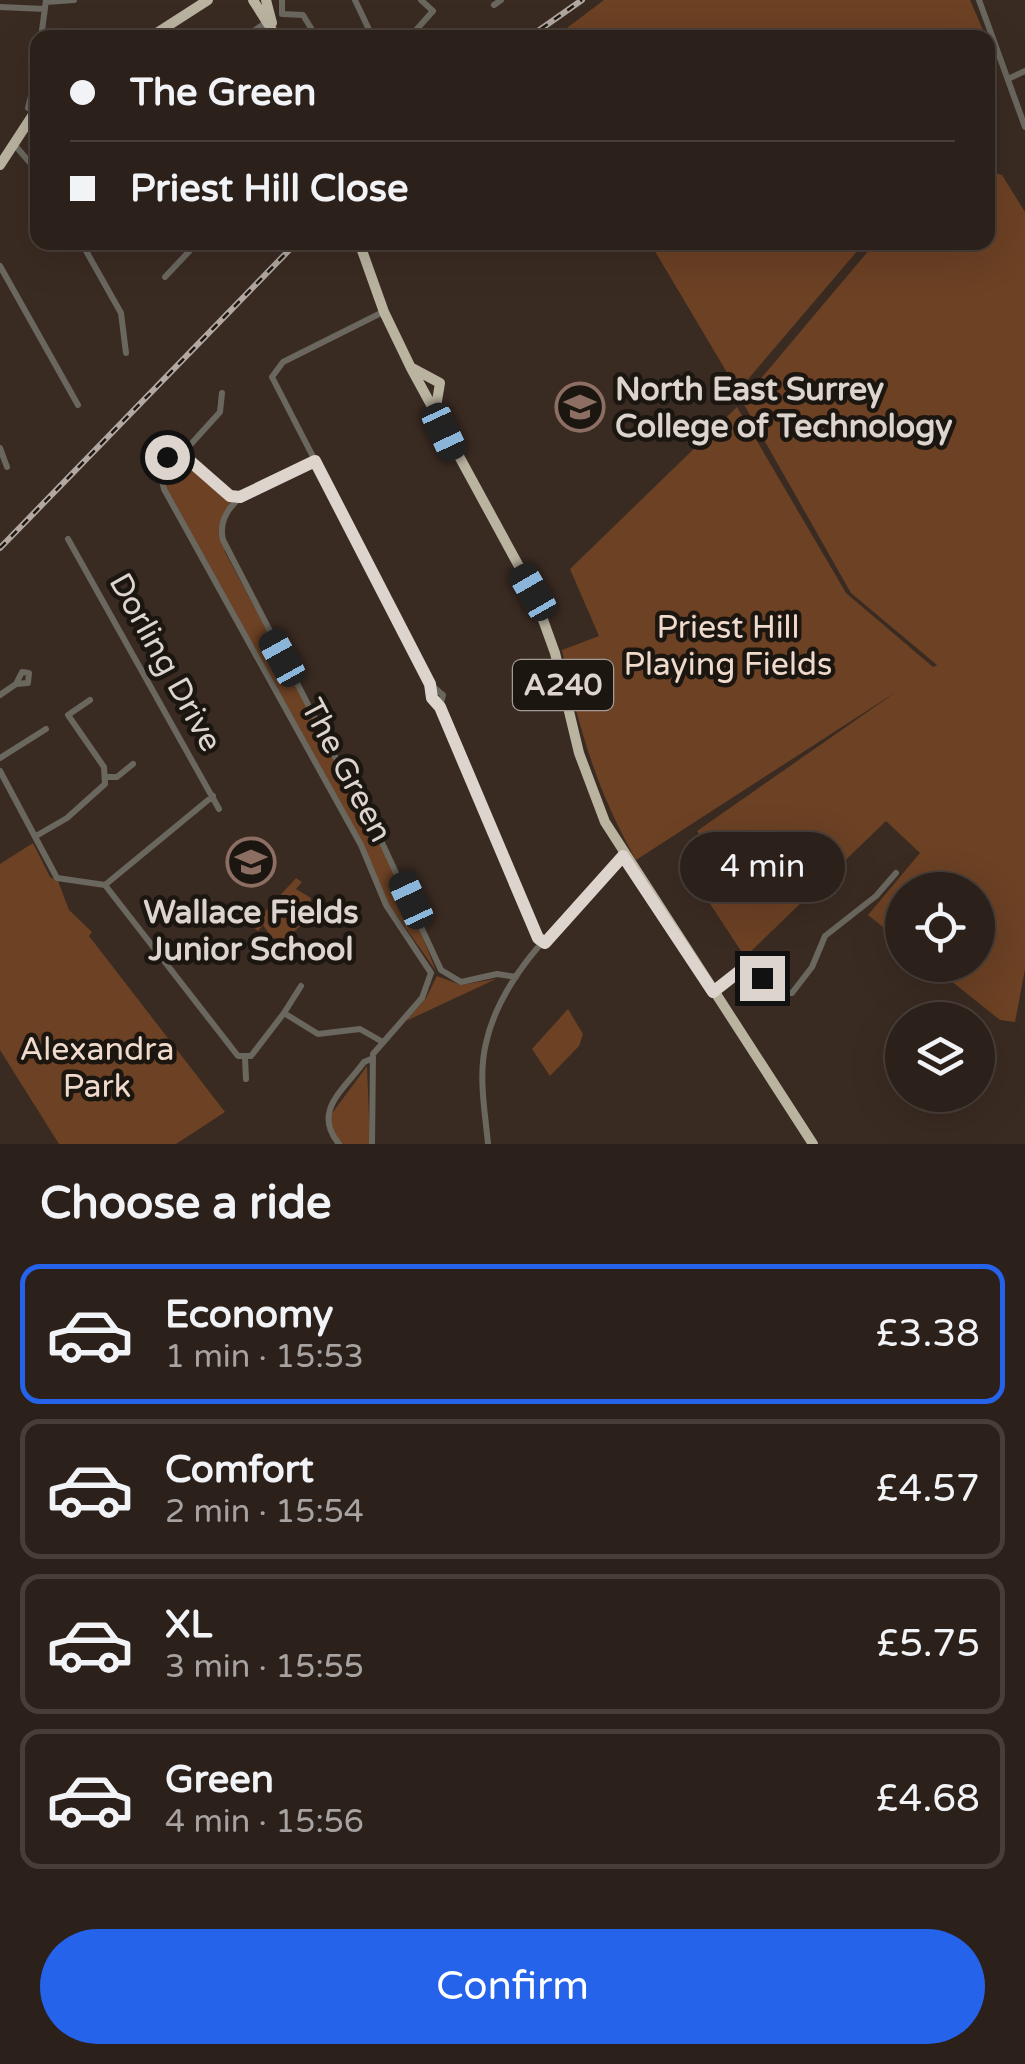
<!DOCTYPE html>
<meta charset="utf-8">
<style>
body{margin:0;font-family:"Varela Round",sans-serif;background:#342823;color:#f1f3f6;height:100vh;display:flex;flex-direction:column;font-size:38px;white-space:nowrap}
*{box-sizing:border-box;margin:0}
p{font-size:32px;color:#a6a3a2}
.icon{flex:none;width:55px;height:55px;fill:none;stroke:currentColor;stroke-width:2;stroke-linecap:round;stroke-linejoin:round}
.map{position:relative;height:1144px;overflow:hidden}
.drawer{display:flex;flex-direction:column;background:#2c201a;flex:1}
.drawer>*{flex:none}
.banner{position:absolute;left:30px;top:30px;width:965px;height:220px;border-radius:20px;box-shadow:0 10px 40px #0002,0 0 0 2px #483e39;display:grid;align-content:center;height:220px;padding:0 40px;background:#2c201a}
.buttons{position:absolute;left:885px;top:872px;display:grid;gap:20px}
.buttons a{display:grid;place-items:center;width:110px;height:110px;border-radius:50%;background:#2c201a;box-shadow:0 10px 40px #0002,0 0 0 2px #483e39;font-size:50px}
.end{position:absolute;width:45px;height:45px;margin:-22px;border:12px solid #ddd4ce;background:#111;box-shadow:0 0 0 5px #111}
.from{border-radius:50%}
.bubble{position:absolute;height:70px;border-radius:35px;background:#2c201a;box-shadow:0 10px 40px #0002,0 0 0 2px #483e39;font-size:32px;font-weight:600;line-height:70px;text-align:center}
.car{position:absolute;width:30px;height:60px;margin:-30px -15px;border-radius:12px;box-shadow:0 0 8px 2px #0007;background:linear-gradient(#222 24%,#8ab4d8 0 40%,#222 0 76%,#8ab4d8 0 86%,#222 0)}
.banner b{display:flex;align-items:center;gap:35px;height:95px;font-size:38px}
.banner b+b{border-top:2px solid #483e39}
.banner i{width:25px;height:25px;background:#f1f3f6}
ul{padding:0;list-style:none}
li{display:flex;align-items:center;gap:30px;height:140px;margin:0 20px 15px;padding:0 20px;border:5px solid #483e39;border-radius:20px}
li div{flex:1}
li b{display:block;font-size:38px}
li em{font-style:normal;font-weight:600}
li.current{border-color:#2563eb}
li>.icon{width:90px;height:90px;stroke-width:1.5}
h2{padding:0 40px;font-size:45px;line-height:120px}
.primary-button{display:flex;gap:20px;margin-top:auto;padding:20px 40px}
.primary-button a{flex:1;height:115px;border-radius:60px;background:#2563eb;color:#fff;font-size:40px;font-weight:600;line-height:115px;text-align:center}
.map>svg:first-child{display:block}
.green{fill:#6c4124}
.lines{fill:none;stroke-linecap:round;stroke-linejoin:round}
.minor{stroke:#6a675f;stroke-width:6}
.highway{stroke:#bab3a0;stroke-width:10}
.rail-casing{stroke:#b2a7a1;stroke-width:6}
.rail{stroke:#1c1611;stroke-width:2.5;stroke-dasharray:8;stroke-linecap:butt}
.route{stroke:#ddd4ce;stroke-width:12}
.labels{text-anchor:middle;stroke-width:9;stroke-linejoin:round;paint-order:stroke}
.shield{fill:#1c1611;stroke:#a39b95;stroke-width:2.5}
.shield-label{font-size:30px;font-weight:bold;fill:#ddd4ce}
.poi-label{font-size:32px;font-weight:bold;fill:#ddd4ce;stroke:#1c1611;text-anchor:start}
.park-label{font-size:32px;fill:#f0dacc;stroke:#1c1611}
.street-label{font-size:32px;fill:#ddd4ce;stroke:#1c1611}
</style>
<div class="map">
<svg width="1025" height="1144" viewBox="0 0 1025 1144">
<rect width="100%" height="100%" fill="#3a2b22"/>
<path class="green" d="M604,0H970L986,37H555Z
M988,171L1002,175L1025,212V969L1015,1022L1000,1020L931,965H978V890H902V942L868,915L920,853L886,821L745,957L695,881L719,865L697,831L896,692L636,860C596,789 579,729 562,650L599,636L570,569L737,407L846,593L933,667L937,665L851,593L742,401L875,243L988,242Z
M650,243H864L738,391Z
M180,458L233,500L220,526L225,552L400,881L436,971L386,900L326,776L165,485L161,468Z
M33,843L50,877L58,881L69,910L92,932L89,936L225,1112L176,1144H59L0,1050V864Z
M296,878L302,882L296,889L311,898L309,918L285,940L272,938L263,925L258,931L252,926Z
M437,976L461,985L496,979L406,1021L426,998Z
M568,1009L583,1034L579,1046L550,1076L532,1049Z
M367,1066L370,1144H342L331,1130L330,1116Z"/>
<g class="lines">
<path class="minor" d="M282,0V14L303,15L317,38
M355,0L373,38
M979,0L1025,127
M46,2L74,0
M494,5L501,0
M0,7L45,9
M41,38L46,0
M243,38L267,22
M409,38L433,11L421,0
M1008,79L1025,71
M28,108L38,68
M13,143L38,172
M81,242L121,313L126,353
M0,266L78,405
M165,277L198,242
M383,312L283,362L272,377L430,684L431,698L440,707L533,929L545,943
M0,448L7,467
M182,454L220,412L222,393
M315,461C284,476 212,494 223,540L345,776L359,793L441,970L461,982L497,974L516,977
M240,497L230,496L182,454L167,457L159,467L164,489L361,845L386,905L431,973L422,998L373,1054L372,1144
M68,539L219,809
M430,684L443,695L440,707
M0,695L16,684L28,683L29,673L22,672L16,684
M0,758L46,729
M0,771L57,878L105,885
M107,777H117L133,764
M36,836L67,818L105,784L104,767L68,715L90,700
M105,885L238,1056H251L284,1013L318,1034L360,1029L381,1041
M105,885L213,796
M713,993L745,969L759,974L774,993H792L812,967L825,936L876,896L896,873
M284,1013L301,986
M245,1058L246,1079
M339,1144C312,1111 343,1091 364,1062L371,1059
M488,1144C485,1111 478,1076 486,1043C502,969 574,910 623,856"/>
<path class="highway" d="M253,0L277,38
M266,0L272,23
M149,38L208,0
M0,165L38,107
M359,242L384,312L411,368L533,592L555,653L579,753L605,822L813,1144
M412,368L440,383L436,407"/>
<g class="rail-casing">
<path id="rail" d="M528,38L582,0
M0,548L297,242"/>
</g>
<use href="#rail" class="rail"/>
</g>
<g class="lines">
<path class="route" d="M167,457L182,454L230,496L240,497L315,461L430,684L432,698L440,707L538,938L545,943L623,856L713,992L741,970L762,978"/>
</g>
<defs>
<g id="university-ring" transform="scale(2.5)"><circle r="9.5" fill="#1c1611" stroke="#8d6e63" stroke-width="1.5"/><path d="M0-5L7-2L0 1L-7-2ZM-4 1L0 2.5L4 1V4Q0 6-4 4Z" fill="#8d6e63"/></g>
<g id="school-ring" transform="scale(2.5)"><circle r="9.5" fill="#1c1611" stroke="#8d6e63" stroke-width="1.5"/><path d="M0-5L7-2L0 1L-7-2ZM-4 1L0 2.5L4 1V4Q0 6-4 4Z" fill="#8d6e63"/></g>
</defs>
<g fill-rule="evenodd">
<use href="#university-ring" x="580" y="407"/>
<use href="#school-ring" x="251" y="862"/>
</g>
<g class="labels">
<rect class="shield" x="513" y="660" width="100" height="50" rx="8"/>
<g class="shield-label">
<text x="563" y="695">A240</text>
</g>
<g class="poi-label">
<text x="615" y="400">North East Surrey<tspan x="615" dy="37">College of Technology</tspan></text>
<text x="251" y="923" text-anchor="middle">Wallace Fields<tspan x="251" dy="37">Junior School</tspan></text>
</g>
<g class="park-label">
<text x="728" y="638">Priest Hill<tspan x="728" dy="37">Playing Fields</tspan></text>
<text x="97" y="1060">Alexandra<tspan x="97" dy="37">Park</tspan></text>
</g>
<g class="street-label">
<text transform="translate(166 662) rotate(61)" y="11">Dorling Drive</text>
<text transform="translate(347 770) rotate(62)" y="11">The Green</text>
</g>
</g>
</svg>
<div class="buttons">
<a><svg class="icon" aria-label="locate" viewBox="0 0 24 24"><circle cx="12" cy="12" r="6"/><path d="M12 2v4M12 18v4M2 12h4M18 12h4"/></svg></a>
<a><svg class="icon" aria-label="layers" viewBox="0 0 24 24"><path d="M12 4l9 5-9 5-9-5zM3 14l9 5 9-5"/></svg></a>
</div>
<i class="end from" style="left:167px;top:457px"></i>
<i class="end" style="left:762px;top:978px"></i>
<div class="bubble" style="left:680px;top:832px;width:165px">4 min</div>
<i class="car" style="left:444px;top:432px;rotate:155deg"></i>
<i class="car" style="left:533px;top:592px;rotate:330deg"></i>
<i class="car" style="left:282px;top:658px;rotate:331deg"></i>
<i class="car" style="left:411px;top:900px;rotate:335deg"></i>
<div class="banner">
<b><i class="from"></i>The Green</b>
<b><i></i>Priest Hill Close</b>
</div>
</div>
<section class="drawer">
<h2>Choose a ride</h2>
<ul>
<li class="current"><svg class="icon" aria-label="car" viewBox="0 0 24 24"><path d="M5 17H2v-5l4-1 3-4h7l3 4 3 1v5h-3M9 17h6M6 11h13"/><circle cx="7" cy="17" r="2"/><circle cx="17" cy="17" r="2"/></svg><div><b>Economy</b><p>1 min · 15:53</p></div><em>£3.38</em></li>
<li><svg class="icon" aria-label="car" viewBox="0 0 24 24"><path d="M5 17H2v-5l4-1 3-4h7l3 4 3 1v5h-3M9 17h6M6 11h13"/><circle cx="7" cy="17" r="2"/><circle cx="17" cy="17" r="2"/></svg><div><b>Comfort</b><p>2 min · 15:54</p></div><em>£4.57</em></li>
<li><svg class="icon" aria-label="car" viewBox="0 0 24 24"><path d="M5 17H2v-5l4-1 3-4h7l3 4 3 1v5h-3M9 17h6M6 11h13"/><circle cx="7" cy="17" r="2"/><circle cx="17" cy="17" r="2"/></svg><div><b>XL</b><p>3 min · 15:55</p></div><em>£5.75</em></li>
<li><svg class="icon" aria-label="car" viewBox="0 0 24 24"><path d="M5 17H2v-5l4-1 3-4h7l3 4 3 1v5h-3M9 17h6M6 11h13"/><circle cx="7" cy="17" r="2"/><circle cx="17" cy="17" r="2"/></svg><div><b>Green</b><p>4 min · 15:56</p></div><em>£4.68</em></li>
</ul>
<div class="primary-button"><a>Confirm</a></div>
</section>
